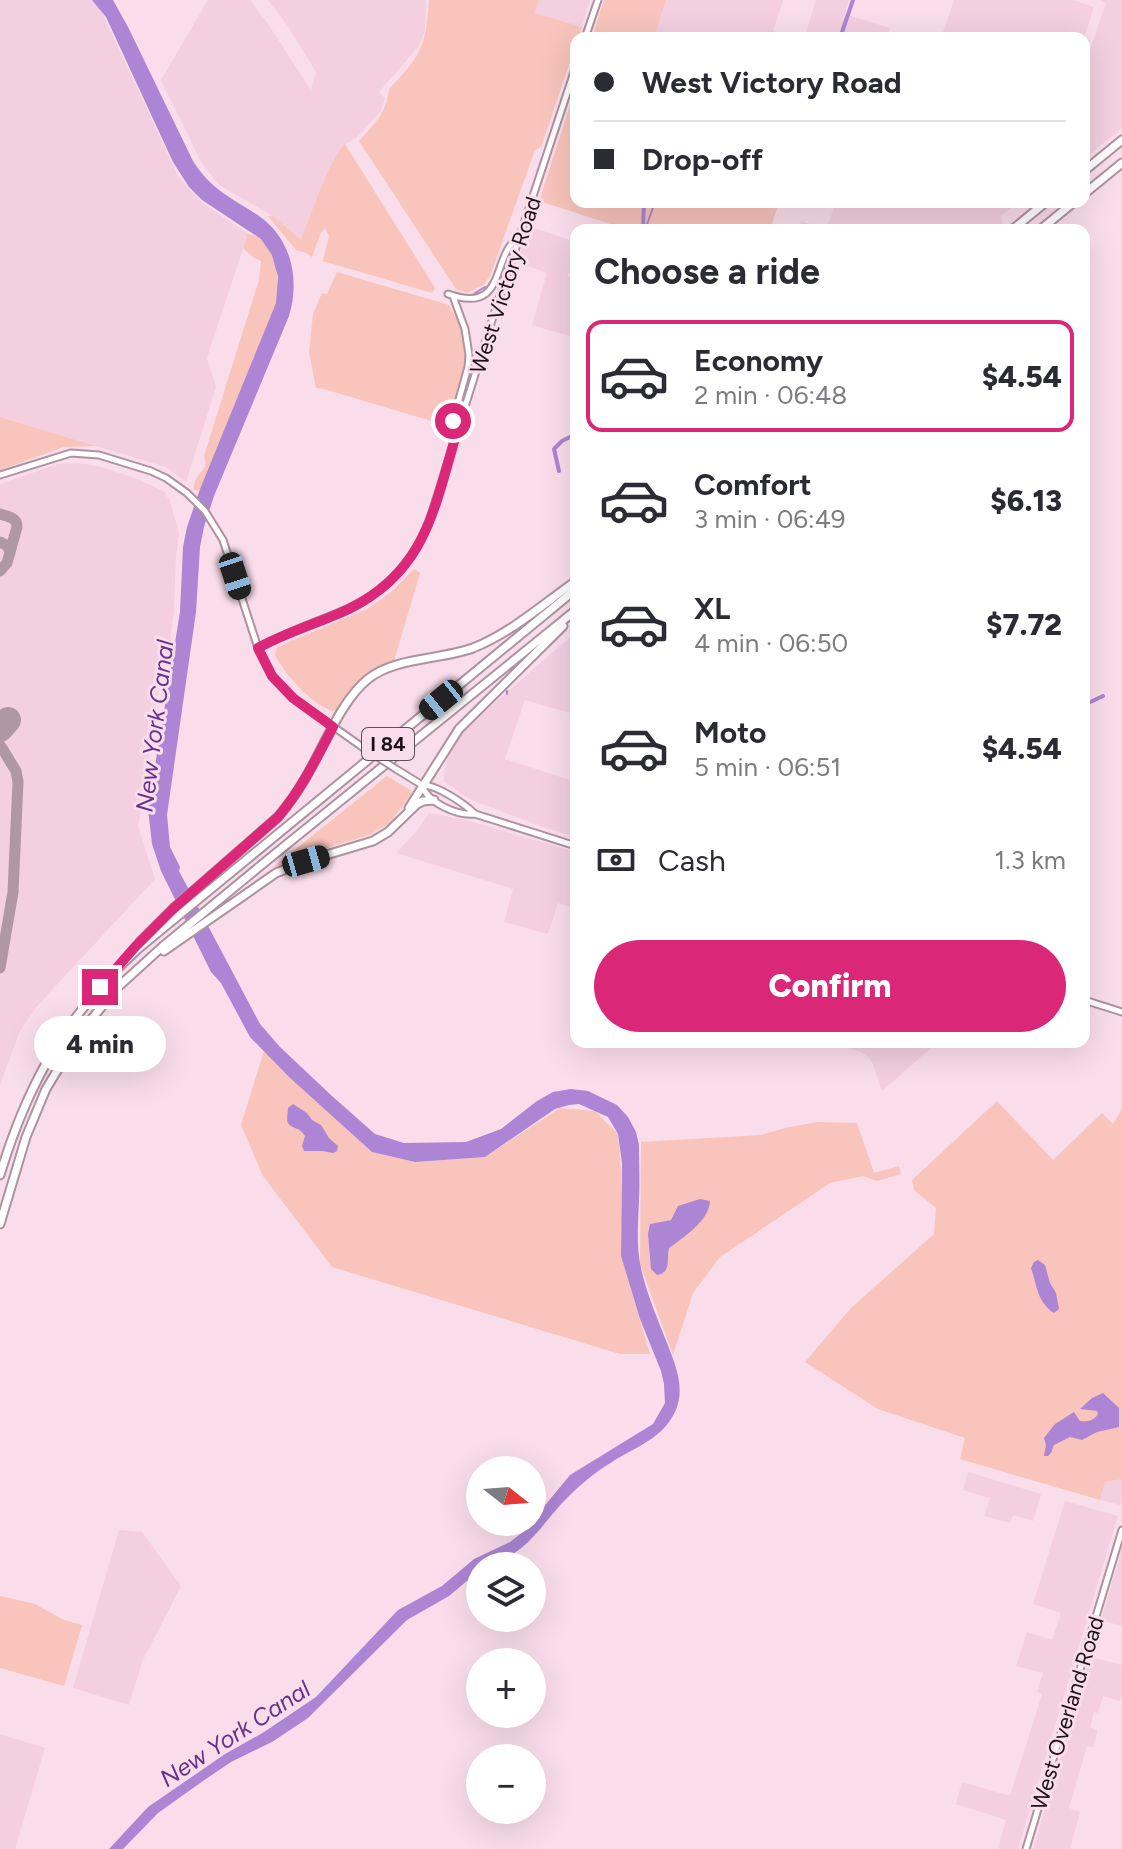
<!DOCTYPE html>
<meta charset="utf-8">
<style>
body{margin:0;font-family:Figtree,sans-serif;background:#f2f2f3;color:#2b2b33;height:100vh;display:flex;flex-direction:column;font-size:30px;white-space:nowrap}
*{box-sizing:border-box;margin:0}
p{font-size:26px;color:#7c7c81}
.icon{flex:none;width:44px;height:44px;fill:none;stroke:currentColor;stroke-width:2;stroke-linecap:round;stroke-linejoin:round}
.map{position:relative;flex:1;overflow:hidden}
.sheet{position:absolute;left:570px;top:224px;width:520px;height:824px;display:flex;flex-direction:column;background:#fff;border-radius:16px;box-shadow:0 8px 32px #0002}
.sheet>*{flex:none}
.top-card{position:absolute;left:570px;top:32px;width:520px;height:176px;border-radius:16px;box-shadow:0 8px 32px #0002;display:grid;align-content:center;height:176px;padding:0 24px;background:#fff}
.needle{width:52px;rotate:107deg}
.buttons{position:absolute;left:466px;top:1456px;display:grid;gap:16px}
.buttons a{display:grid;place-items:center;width:80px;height:80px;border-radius:50%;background:#fff;box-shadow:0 8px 32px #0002;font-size:40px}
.end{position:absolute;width:36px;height:36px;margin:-18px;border:10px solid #db2777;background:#fff;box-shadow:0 0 0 4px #fff}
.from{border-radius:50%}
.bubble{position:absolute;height:56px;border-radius:28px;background:#fff;box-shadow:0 8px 32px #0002;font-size:26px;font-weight:800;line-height:56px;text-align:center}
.car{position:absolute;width:24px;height:48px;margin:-24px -12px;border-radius:10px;box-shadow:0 0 6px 2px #0007;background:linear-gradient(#222 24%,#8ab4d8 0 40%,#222 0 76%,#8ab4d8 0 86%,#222 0)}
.top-card b{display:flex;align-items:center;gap:28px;height:76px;font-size:30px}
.top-card b+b{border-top:2px solid #e1e1e2}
.top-card i{width:20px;height:20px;background:#2b2b33}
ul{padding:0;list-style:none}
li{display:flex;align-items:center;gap:24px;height:112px;margin:0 16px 12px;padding:0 8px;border:4px solid transparent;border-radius:16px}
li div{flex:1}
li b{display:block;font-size:30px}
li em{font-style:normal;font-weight:800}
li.current{border-color:#db2777}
li>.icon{width:72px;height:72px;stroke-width:1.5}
h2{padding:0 24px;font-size:36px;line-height:96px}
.pay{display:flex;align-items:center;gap:20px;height:88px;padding:0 24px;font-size:30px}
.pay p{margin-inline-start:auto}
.action{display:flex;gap:16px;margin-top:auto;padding:16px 24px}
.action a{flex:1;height:92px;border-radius:48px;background:#db2777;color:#fff;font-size:32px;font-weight:800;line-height:92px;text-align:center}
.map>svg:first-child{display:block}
.built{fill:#f3cfe0}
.green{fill:#f8c4bb}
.water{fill:#ac85d4}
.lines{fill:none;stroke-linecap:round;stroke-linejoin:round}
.stream{stroke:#ac85d4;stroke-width:2}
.canal{stroke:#ac85d4;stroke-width:4}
.taxiway{stroke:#af98a3;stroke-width:11}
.runway{stroke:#af98a3;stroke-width:26}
.major-casing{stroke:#ad929f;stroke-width:9}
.highway-casing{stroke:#ad929f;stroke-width:11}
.major{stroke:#fff;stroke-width:5}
.highway{stroke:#fff;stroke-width:7}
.major-bridge-casing{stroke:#ad929f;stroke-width:9;stroke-linecap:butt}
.major-bridge{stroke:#fff;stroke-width:5}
.route{stroke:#db2777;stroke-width:10}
.labels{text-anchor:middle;stroke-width:6;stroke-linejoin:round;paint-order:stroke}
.shield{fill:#faddea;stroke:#5f4f56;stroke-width:2}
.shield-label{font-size:20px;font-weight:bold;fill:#1c1217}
.street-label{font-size:22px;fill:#1c1217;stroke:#faddea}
.water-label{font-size:24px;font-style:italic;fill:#66328f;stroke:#faddea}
</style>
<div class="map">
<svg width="1122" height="1849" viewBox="0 0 1122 1849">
<rect width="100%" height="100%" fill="#faddea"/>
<path class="built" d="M0,0H91L100,8L178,176L201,202L248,234L207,358L216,387L186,482L166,467L0,417Z
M208,0H250L268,24L311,90L316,72L287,25L268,0H426L425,31L419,46L379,92L385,98L381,111L356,138L342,146L301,240L273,216L219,185L201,162L161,80Z
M539,0H590L582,27L535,13Z
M666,0H783L773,31L792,38H654Z
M816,0H849L845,14L890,28L887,38H804Z
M954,0H1073L1094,7L1084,38H941Z
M1100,0H1122V128L1084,159V67L1106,3Z
M836,202H1019L1001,216L1003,226L998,230H798L801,221L826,230Z
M529,226L576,242V253L568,276L576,279V338L532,325L547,273L517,262Z
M79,463L102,467L140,480L165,492L166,496L169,498L179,533L176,556L174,608L169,654L156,701L146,785L138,826L155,879L37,1006L20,1031L0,1085V484L58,464Z
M576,632V704L573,714L525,700L505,759L576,782V837L543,827L472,800L444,782V774L449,753L466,728Z
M429,813L466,820L576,852V909L558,903L548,934L504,922L513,889L396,853L416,832Z
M828,1042H934L932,1047L882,1091L873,1064L869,1058L861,1052Z
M968,1472L1041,1494L1033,1521L1013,1515L1010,1523L984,1516L990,1498L963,1490Z
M1122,1479V1501L1120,1505L1100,1500L1105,1482Z
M1065,1501L1118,1516L1018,1849H1002L998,1848L1006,1820L956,1804L962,1782L1010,1796L1042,1694L1037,1692L1043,1673L1016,1666L1027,1632L1052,1640L1061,1613L1033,1604Z
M119,1530L142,1532L181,1586L142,1662L129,1705L73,1688Z
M1122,1549V1626L1101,1620Z
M1090,1657L1122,1665V1695L1120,1701L1103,1696L1098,1713L1094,1712L1090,1727L1098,1730L1093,1747L1087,1746L1069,1808L1080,1812L1070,1849H1033Z
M0,1734L45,1748L15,1849H0Z"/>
<path class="green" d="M429,0H539L535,13L582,27L578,38H576V44L541,147L535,150L490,276L483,285L467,293L456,289L359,141C375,123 386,114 389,89C421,56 426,46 429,0Z
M604,0H666L654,38H592Z
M574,93L576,94V202H779L770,230H629L539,201Z
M345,144L435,288L432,293L323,261L329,236L325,229L321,232L312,257L306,253L296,250L268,216H273L301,240C310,218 330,157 345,144Z
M248,234C252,235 257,236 261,239C279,253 278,283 277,303L200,489L196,491L193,489C194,487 195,480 196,479C202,468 208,471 204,456L259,280L261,261L254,258L243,248Z
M337,272L449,305C454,315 461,325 464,335C471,365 457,396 449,424L445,425L324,389L316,388L309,352L313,314L322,293L327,294Z
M0,417L96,446L64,447L0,470Z
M414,569L420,573L394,661C366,669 353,686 337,709L334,711C314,707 285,675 275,655L277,647L367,609L390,593Z
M387,776L410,790L411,794L390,823L369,835L320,850L272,868Z
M264,1051L289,1077L372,1152L415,1162L485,1157L560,1108L595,1111L618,1134L621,1170V1256L650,1354H620L332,1267L263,1176L241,1125Z
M997,1101L1053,1160L1102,1113L1113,1124L1122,1109V1479L1105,1482L1100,1500L960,1459L965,1438L878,1409L805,1362L851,1308L934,1234L936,1208L914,1190L912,1180Z
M817,1122L857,1123L874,1173L899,1166L901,1174L877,1181L863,1176L830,1183L720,1257L693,1293L673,1355L640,1264L641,1142L761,1135L785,1128Z
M0,1596L35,1604L64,1620L82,1625L64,1686L0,1668Z"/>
<path class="water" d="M92,0H113L128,27L193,161C211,190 232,198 259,216C292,239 300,280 289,316L214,496L204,527L200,547L196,612L167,815L170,847L180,867L179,871L260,1024L280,1047L332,1096L375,1134L404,1143L466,1142L501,1129L537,1101L553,1092L571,1089L588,1091L617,1105L628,1117L636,1132L639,1145C639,1164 640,1182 639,1201C638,1222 636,1247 641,1268C646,1292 656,1315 665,1338C675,1364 689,1392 671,1419C658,1440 632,1449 612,1462C597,1471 582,1483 569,1496C543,1521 533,1547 498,1562C491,1564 487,1566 480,1566V1570L449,1596L407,1620L308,1718L272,1742L231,1762L203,1781L158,1813L123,1849H109L148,1807L225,1754L264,1732L316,1697L398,1610L442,1586L474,1559L510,1542L523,1532L570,1475L653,1424L665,1403L664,1384L661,1371L640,1319L621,1256L622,1163L618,1134L608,1117L579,1104L569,1105L555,1109L485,1157L415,1162L372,1152L289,1077L250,1037L221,983L211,972L161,871L152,844L148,809L180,612L183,547L187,527L200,489L276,303L278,277L272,255L261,239L202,200L189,187L173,162L106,17Z
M293,1104L307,1113L312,1120L321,1125L329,1138L338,1146L337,1151L333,1153L322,1151H304L302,1146L305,1136C299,1126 293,1130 288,1123C286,1120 288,1112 288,1108Z
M700,1199L710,1201C709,1221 684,1237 669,1248C666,1260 672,1272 657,1275L651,1269L648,1234L650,1224L671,1220L678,1206Z
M1038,1260L1045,1265L1050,1283L1056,1293L1059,1309L1054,1313C1037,1302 1037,1285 1031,1268L1034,1262Z
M1103,1393L1119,1408V1427L1097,1432L1082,1440L1070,1437L1054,1445L1051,1453L1048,1456H1044L1046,1445L1044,1438L1055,1424L1074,1412L1080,1421C1087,1422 1094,1421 1098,1414L1097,1411L1080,1409L1092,1398Z"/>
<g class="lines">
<path class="stream" d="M645,230L655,202
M475,293L485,287
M507,691V694"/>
<path class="canal" d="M840,38L853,0
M643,229L644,202
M559,471L554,449L562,441L576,434
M1084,705L1103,696"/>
<path class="taxiway" d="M0,514C8,517 17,517 17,527L7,563L0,571
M0,542L8,546L10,553
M0,745L16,771L18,782L13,892L0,968"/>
<path class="runway" d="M0,729L8,720"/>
<g class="major-casing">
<path id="major" d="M585,38L598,0
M448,294C508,315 490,256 519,237
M454,299L465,329L469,355L468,367L453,421L457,432
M0,475L71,453L99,455L151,471L166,478L187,493L205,511L223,540L258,648L272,676L293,698L365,749
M258,648C332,607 388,614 428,525L493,317L576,66
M396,769L422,785C427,803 458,816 475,814L576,846
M423,785C437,785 465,804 475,814
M1084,1000L1122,1012
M1026,1849L1122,1530"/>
</g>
<g class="highway-casing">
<path id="highway" d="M1084,171L1122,140
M1084,194L1122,163
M1012,230L1046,202
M1040,230L1074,202
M409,808L459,729L563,626
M140,942L174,908L278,817C287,806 296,795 303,782C322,752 340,701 368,679C395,657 440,660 473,648C511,633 543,604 576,581
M164,951L276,873L306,861L373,841L388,832L417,804L423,801L434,800
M0,1175C28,1082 67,1014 139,948L576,589
M0,1224L26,1137L46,1089L80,1033L118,987L162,947L265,862L576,610"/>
</g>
<use href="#major" class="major"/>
<use href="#highway" class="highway"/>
<g class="major-bridge-casing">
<path id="major-bridge" d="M365,749L396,769"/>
</g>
<use href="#major-bridge" class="major-bridge"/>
</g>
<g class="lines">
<path class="route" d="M100,987L135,947L174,908L278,817C301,790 316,759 333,727L293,698L272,676L258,648C287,632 319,623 349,609C427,570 434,508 457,432L453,421"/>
</g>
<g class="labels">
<rect class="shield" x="362" y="728" width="52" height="32" rx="6"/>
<g class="shield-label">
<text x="388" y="751">I 84</text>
</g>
<g class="street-label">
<text transform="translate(505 285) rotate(-72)" y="8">West Victory Road</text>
<text transform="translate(1067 1713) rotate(-73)" y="8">West Overland Road</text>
</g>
<g class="water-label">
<text transform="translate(155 726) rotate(-83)" y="8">New York Canal</text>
<text transform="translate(235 1734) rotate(-33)" y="8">New York Canal</text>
</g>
</g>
</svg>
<div class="buttons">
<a><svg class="needle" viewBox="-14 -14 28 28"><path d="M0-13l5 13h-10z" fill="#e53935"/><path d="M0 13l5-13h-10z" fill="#7c7c81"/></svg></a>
<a><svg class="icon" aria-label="layers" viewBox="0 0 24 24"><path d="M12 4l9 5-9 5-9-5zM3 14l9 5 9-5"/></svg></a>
<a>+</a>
<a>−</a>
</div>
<i class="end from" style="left:453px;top:421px"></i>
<i class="end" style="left:100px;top:987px"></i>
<div class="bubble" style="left:34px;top:1016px;width:132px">4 min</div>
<i class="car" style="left:235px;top:576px;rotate:162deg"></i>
<i class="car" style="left:441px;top:700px;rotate:231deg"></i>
<i class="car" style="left:306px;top:861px;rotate:74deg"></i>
<div class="top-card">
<b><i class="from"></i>West Victory Road</b>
<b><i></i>Drop-off</b>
</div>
<section class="sheet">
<h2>Choose a ride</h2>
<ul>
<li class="current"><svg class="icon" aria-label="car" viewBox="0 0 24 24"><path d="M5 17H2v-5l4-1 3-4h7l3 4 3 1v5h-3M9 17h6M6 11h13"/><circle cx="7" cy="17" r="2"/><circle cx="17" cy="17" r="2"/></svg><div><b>Economy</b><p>2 min · 06:48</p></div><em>$4.54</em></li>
<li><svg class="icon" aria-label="car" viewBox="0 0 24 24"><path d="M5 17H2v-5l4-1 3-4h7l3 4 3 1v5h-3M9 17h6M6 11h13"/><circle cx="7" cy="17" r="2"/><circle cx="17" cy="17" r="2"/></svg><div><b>Comfort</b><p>3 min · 06:49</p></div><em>$6.13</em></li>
<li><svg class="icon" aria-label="car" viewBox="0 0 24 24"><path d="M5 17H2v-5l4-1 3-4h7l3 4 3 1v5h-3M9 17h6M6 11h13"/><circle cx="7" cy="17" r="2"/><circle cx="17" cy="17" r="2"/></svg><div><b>XL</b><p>4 min · 06:50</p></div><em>$7.72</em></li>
<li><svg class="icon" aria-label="car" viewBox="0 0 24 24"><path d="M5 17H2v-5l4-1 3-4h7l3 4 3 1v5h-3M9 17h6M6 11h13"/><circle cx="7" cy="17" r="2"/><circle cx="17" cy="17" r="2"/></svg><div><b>Moto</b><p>5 min · 06:51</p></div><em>$4.54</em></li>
</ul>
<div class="pay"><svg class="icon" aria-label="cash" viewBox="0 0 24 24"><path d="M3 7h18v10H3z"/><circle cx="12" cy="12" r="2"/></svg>Cash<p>1.3 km</p></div>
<div class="action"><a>Confirm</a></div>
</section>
</div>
